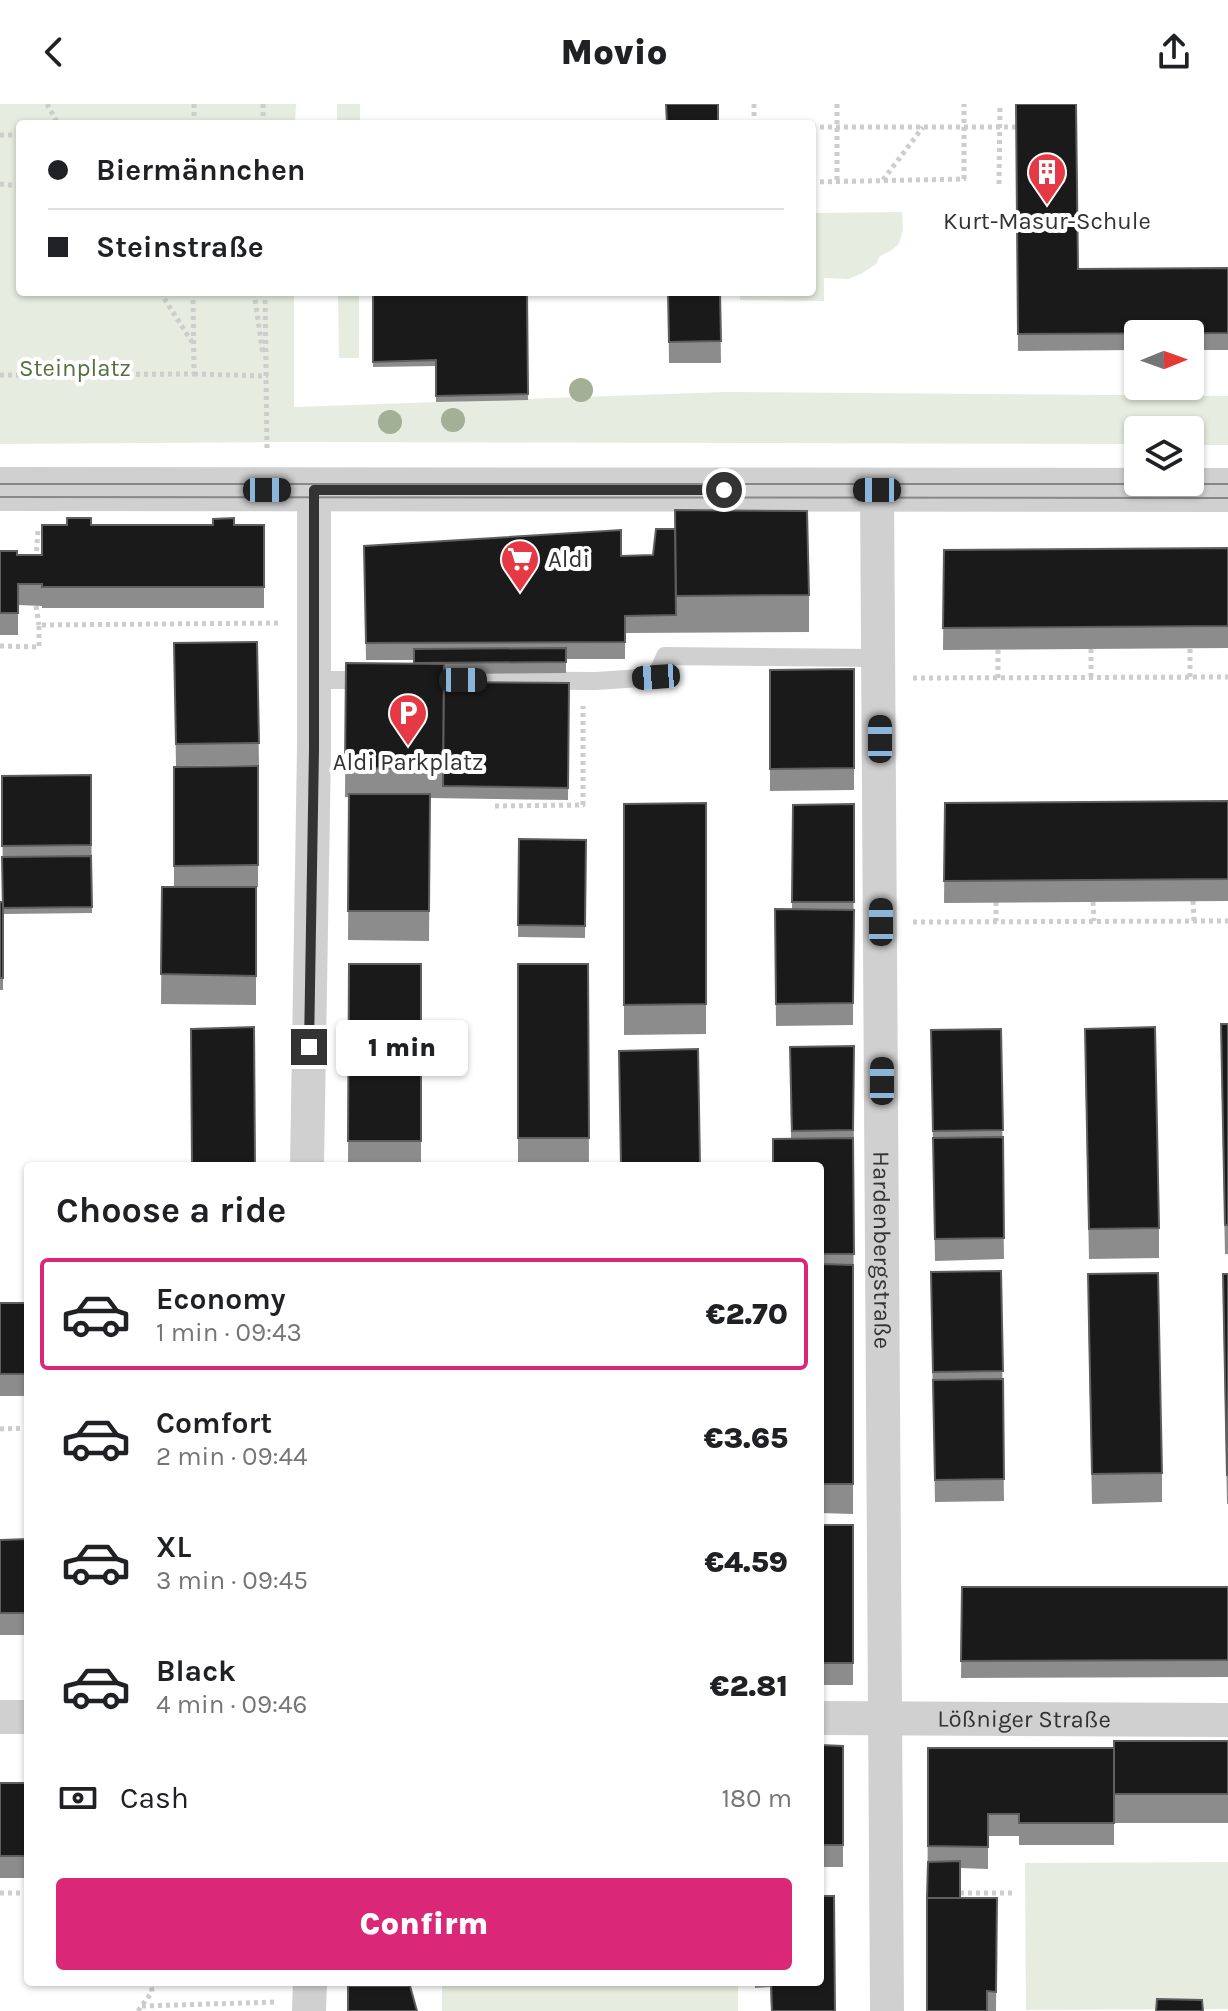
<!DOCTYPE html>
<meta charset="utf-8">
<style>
body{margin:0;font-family:Karla,sans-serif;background:#f6f6f6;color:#202124;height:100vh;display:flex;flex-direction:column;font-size:30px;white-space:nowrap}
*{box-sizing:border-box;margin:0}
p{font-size:26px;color:#757577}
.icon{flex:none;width:44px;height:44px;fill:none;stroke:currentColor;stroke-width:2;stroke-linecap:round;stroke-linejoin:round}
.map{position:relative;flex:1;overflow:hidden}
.sheet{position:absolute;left:24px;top:1058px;width:800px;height:824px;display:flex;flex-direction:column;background:#fff;border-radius:8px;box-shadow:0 2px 6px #0004}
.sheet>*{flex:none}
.banner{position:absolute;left:16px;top:16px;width:800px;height:176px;border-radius:8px;box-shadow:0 2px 6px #0004;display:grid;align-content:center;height:176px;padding:0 32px;background:#fff}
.needle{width:52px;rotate:89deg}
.buttons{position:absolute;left:1124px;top:216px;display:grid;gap:16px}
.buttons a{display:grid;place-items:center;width:80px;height:80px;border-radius:8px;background:#fff;box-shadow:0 2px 6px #0004;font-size:40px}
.end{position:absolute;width:36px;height:36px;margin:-18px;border:10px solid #333;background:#fff;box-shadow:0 0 0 4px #fff}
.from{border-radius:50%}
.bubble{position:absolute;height:56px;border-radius:8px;background:#fff;box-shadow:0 2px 6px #0004;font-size:26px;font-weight:800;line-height:56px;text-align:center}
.car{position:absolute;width:24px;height:48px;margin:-24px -12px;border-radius:10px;box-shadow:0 0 6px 2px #0007;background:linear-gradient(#222 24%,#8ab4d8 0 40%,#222 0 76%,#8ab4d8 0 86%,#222 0)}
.banner b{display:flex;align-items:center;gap:28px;height:76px;font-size:30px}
.banner b+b{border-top:2px solid #e0e0e0}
.banner i{width:20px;height:20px;background:#202124}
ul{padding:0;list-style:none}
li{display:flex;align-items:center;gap:24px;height:112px;margin:0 16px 12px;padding:0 16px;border:4px solid transparent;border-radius:8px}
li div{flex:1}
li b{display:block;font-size:30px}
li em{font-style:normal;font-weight:800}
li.active{border-color:#db2777}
li>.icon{width:72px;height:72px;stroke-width:1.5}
h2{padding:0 32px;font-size:36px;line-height:96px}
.pay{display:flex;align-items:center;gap:20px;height:88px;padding:0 32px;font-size:30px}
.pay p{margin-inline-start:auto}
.button{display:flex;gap:16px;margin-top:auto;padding:16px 32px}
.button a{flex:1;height:92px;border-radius:8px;background:#db2777;color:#fff;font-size:32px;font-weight:800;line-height:92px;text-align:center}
header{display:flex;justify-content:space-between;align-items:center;height:104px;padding:0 32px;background:#fff;font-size:36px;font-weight:800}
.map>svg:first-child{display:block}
.green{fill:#e6ecdf}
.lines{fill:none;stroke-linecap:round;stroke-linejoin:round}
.path{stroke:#cdcdcd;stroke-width:5;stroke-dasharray:4 4;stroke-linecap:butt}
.service{stroke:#d0d0d0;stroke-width:18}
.minor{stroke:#d0d0d0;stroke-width:34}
.tertiary{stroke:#d0d0d0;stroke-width:44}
.tram{stroke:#888;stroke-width:2}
.tree{fill:#a2b095}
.wall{fill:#8c8c8c}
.building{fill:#1a1a1a;stroke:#5f5f5f;stroke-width:2}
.route{stroke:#333;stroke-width:10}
.labels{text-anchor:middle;stroke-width:8;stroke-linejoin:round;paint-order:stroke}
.poi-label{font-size:24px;fill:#333;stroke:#fff}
.park-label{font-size:24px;fill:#56703f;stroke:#fff}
.street-label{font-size:24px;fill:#333;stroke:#fff}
</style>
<header><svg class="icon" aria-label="back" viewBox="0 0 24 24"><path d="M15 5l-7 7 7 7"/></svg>Movio<svg class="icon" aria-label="share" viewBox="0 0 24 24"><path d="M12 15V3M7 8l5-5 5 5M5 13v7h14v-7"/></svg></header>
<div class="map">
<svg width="1228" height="1907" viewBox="0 0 1228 1907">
<rect width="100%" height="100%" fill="#fff"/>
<path class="green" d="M0,0H296L295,20H20V188H294V303L727,288L1228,292V341H1190V326H1138V340L297,338L0,340Z
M337,0H360V20H337Z
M902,108L903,126L899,140L892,146L880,152L876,160L861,170L848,175L824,174V197L740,196V188H812V109Z
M338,188H359V254H339Z
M1228,1758V1905L1026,1906L1025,1759Z
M442,1878H738V1907H442Z"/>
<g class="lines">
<path class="path" d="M47,0L58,20
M194,0V20
M263,0V20
M837,0V78
M754,20V0
M812,23H1016
M0,31H20
M883,76L923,23
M812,78L964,75V0
M0,80L20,82
M999,80L1000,0
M160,188L192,238
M254,188L263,251
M265,188L267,347
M194,270L266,272V269
M0,271L194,270L193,188
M36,455L38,425
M36,502L39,521
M0,542L39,543V521L281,519
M998,546V574
M1091,573V545
M1190,573V544
M913,574L1228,573
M495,702L583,701V602
M1193,797L1194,817
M996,798V817
M1093,798L1094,817
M913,818L1228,817
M0,1325L28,1324
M0,1789H28
M960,1789H1015
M142,1902L277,1898
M138,1907L152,1888L151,1878"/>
<path class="service" d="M314,576H371
M420,576L596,577L656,573L665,552L879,554"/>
<g class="minor">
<path id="s1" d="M877,386L887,1907"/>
<path d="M307,1062L314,645V386"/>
<path d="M0,1613H28"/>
<path id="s2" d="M820,1614L1228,1616"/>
<path d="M309,1907L310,1878"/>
</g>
<path class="tertiary" d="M0,385L1228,386"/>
<path class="tram" d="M0,380H1228
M0,393L1228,394"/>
</g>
<g class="tree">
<circle cx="581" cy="286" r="12"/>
<circle cx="453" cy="316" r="12"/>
<circle cx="390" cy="318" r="12"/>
</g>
<path class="wall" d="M1016,0L1078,165L1228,164V246H1190V230H1138V246L1018,247Z
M373,188H527L528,296L436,298V262L373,263Z
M668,188H720L721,259H669Z
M91,421H264V504H42V502L18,501V531H0V447L17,451H42Z
M364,442L621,452L809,491V528L625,529V555H566V569L444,570V578L569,579L568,696L430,694L429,837L348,836L349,693H345L346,559L414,560V556H366Z
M1228,444V544L943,546L944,446Z
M257,538L259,661L176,662L174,539Z
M854,565V686L770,687V566Z
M258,662V783H250H256V901L161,900L162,783H174V663Z
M91,671L92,809L3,810V886H0V798H3L2,672Z
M1228,697V797L944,799L945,699Z
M706,699V930L624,931V700Z
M854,700L853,921L776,922L775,805H792L793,701Z
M519,735L586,736L585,834L518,833Z
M349,860H421V1058L348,1059Z
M518,860H588L589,1062H518Z
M1228,920V1150H1225L1221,950Z
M1001,925L1004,1155L935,1157L931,926Z
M854,942L853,1410L820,1409V1062L791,1035L790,943Z
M1085,954L1159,1124V1154L1089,1155Z
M1001,1167L1004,1397L935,1398L931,1198Z
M1228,1170V1400H1227L1223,1200Z
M0,1199H28V1292H0Z
M1088,1199L1162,1369V1398L1092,1400Z
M820,1421H853V1581H820Z
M28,1435V1531H0V1436Z
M962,1483H1228V1573L961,1574Z
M1228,1637V1719H1114V1741H1019V1732H988V1765L960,1764V1794H997L996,1907H927L928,1644H1114Z
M820,1641L843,1642V1763H820Z
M0,1679H28V1774H0Z
M755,1878H820L835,1907H771L770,1883L755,1884Z"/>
<path class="building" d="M666,0H718V20H667Z
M1016,0H1076L1078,165L1228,164V229L1018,230Z
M373,188H527L528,290L436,292V256L373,258Z
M668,188H720L721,237L669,238Z
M675,406L807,407L809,491L676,492Z
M67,414H91V421H213V415L234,414V421H264V483H42V480H18V509H0V447H17V451H42V421H67Z
M656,425H675L676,511L625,512V538L366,539L364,442L621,426V452L653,451Z
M1228,444V522L943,524L944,446Z
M257,538L259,639L176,640L174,539Z
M566,544V558L414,559V545Z
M346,559L444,560L443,665L345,664Z
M854,565V664L770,665V566Z
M444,578L569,579L568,684L443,682Z
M258,662V761L174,762V663Z
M91,671V741L2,742V672Z
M349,690H430L429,807H348Z
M1228,697V775L944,777L945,699Z
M706,699V900L624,901V700Z
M854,700V798H792L793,701Z
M519,735L586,736L585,822L518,821Z
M91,752L92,803L3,804L2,753Z
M162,783H256V872L161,870Z
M0,798H3V874H0Z
M775,805L854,806L853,899L776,900Z
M349,860H421V1037H348Z
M518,860H588L589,1034H518Z
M1221,920H1228V1121H1225Z
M254,923L255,1062H192L191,925Z
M1155,923L1159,1124L1089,1125L1085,925Z
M1001,925L1003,1026L933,1027L931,926Z
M854,942L853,1026L792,1027L790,943Z
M698,945L700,1062H621L619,947Z
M1003,1033L1004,1134L935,1135L933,1034Z
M853,1034L854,1150H820V1062H773V1035Z
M820,1160L853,1161V1380H820Z
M1001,1167L1003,1267L933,1268L931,1168Z
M1158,1169L1162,1369L1092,1370L1088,1170Z
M1223,1170H1228V1371H1227Z
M0,1199H28V1270H0Z
M1003,1275L1004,1375L935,1376L933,1276Z
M820,1421H853V1559H820Z
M28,1435V1509H0V1436Z
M962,1483H1228V1556L961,1557Z
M1114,1637H1228V1690H1114Z
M820,1641L843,1642V1741H820Z
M928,1644H1114V1719H1019V1710H988V1743L928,1742Z
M0,1679H28V1752H0Z
M960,1757V1794H927L928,1758Z
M820,1792H834L835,1907H772L771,1878H820Z
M927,1794H997L996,1888L987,1887V1907H927Z
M348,1882H410L417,1907H348Z
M1157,1895L1202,1896L1203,1907H1156Z"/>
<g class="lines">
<path class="route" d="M309,943L314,645V386H724"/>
</g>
<defs>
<g id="building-pin" transform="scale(2)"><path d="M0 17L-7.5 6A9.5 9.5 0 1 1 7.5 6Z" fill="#e63946" stroke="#fff"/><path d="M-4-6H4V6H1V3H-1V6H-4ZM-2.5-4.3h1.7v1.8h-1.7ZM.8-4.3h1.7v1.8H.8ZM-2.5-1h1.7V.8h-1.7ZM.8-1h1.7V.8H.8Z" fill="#fff"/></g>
<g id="supermarket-pin" transform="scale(2)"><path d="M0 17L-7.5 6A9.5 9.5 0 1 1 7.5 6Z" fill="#e63946" stroke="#fff"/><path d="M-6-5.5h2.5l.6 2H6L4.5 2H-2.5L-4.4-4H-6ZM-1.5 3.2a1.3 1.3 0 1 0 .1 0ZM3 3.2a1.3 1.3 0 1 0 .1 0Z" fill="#fff"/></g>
<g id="parking-pin" transform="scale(2)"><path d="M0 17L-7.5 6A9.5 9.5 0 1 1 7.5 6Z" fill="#e63946" stroke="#fff"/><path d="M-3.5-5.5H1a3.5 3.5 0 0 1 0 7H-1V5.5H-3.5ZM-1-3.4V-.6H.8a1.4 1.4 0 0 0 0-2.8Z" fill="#fff"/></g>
</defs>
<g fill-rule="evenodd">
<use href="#building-pin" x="1047" y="68"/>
<use href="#supermarket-pin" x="520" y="455"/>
<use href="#parking-pin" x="408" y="609"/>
</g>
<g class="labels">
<g class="poi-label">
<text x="1047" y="125">Kurt-Masur-Schule</text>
<text x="548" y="463" text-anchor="start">Aldi</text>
<text x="408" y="666">Aldi Parkplatz</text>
</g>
<g class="park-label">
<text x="75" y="272">Steinplatz</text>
</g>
<g class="street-label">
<text dy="8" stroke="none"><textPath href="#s1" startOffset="760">Hardenbergstraße</textPath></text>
<text dy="8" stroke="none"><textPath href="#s2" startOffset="204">Lößniger Straße</textPath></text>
</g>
</g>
</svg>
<div class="buttons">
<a><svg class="needle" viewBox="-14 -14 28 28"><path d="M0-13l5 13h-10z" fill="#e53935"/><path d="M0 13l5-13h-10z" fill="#757577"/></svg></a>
<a><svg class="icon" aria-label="layers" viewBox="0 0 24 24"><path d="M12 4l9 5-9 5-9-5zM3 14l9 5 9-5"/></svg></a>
</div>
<i class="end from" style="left:724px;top:386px"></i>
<i class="end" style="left:309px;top:943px"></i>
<div class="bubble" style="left:336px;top:916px;width:132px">1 min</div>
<i class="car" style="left:267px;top:386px;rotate:90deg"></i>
<i class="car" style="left:877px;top:386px;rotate:270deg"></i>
<i class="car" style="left:656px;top:573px;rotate:266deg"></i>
<i class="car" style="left:463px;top:576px;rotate:90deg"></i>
<i class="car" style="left:880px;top:635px;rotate:0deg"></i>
<i class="car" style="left:881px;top:818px;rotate:0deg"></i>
<i class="car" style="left:882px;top:977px;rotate:0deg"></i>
<div class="banner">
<b><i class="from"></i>Biermännchen</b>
<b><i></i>Steinstraße</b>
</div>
<section class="sheet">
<h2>Choose a ride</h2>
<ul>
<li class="active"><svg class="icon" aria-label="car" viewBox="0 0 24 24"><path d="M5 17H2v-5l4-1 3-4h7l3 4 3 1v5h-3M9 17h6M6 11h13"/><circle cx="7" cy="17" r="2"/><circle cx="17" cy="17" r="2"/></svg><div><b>Economy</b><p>1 min · 09:43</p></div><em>€2.70</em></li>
<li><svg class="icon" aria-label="car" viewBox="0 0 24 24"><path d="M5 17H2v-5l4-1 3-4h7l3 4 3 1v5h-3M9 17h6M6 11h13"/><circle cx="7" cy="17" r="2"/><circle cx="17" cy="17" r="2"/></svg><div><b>Comfort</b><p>2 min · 09:44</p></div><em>€3.65</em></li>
<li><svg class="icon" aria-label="car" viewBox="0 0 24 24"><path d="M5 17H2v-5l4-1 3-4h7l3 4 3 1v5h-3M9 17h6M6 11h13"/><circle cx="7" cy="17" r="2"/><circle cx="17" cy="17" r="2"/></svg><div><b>XL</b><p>3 min · 09:45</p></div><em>€4.59</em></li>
<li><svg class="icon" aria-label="car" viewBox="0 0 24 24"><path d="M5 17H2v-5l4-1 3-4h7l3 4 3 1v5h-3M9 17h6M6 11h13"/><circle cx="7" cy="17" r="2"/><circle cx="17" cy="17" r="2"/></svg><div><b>Black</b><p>4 min · 09:46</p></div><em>€2.81</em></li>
</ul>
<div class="pay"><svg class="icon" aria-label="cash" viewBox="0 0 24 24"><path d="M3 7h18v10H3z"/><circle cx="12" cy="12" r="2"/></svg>Cash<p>180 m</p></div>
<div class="button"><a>Confirm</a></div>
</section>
</div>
